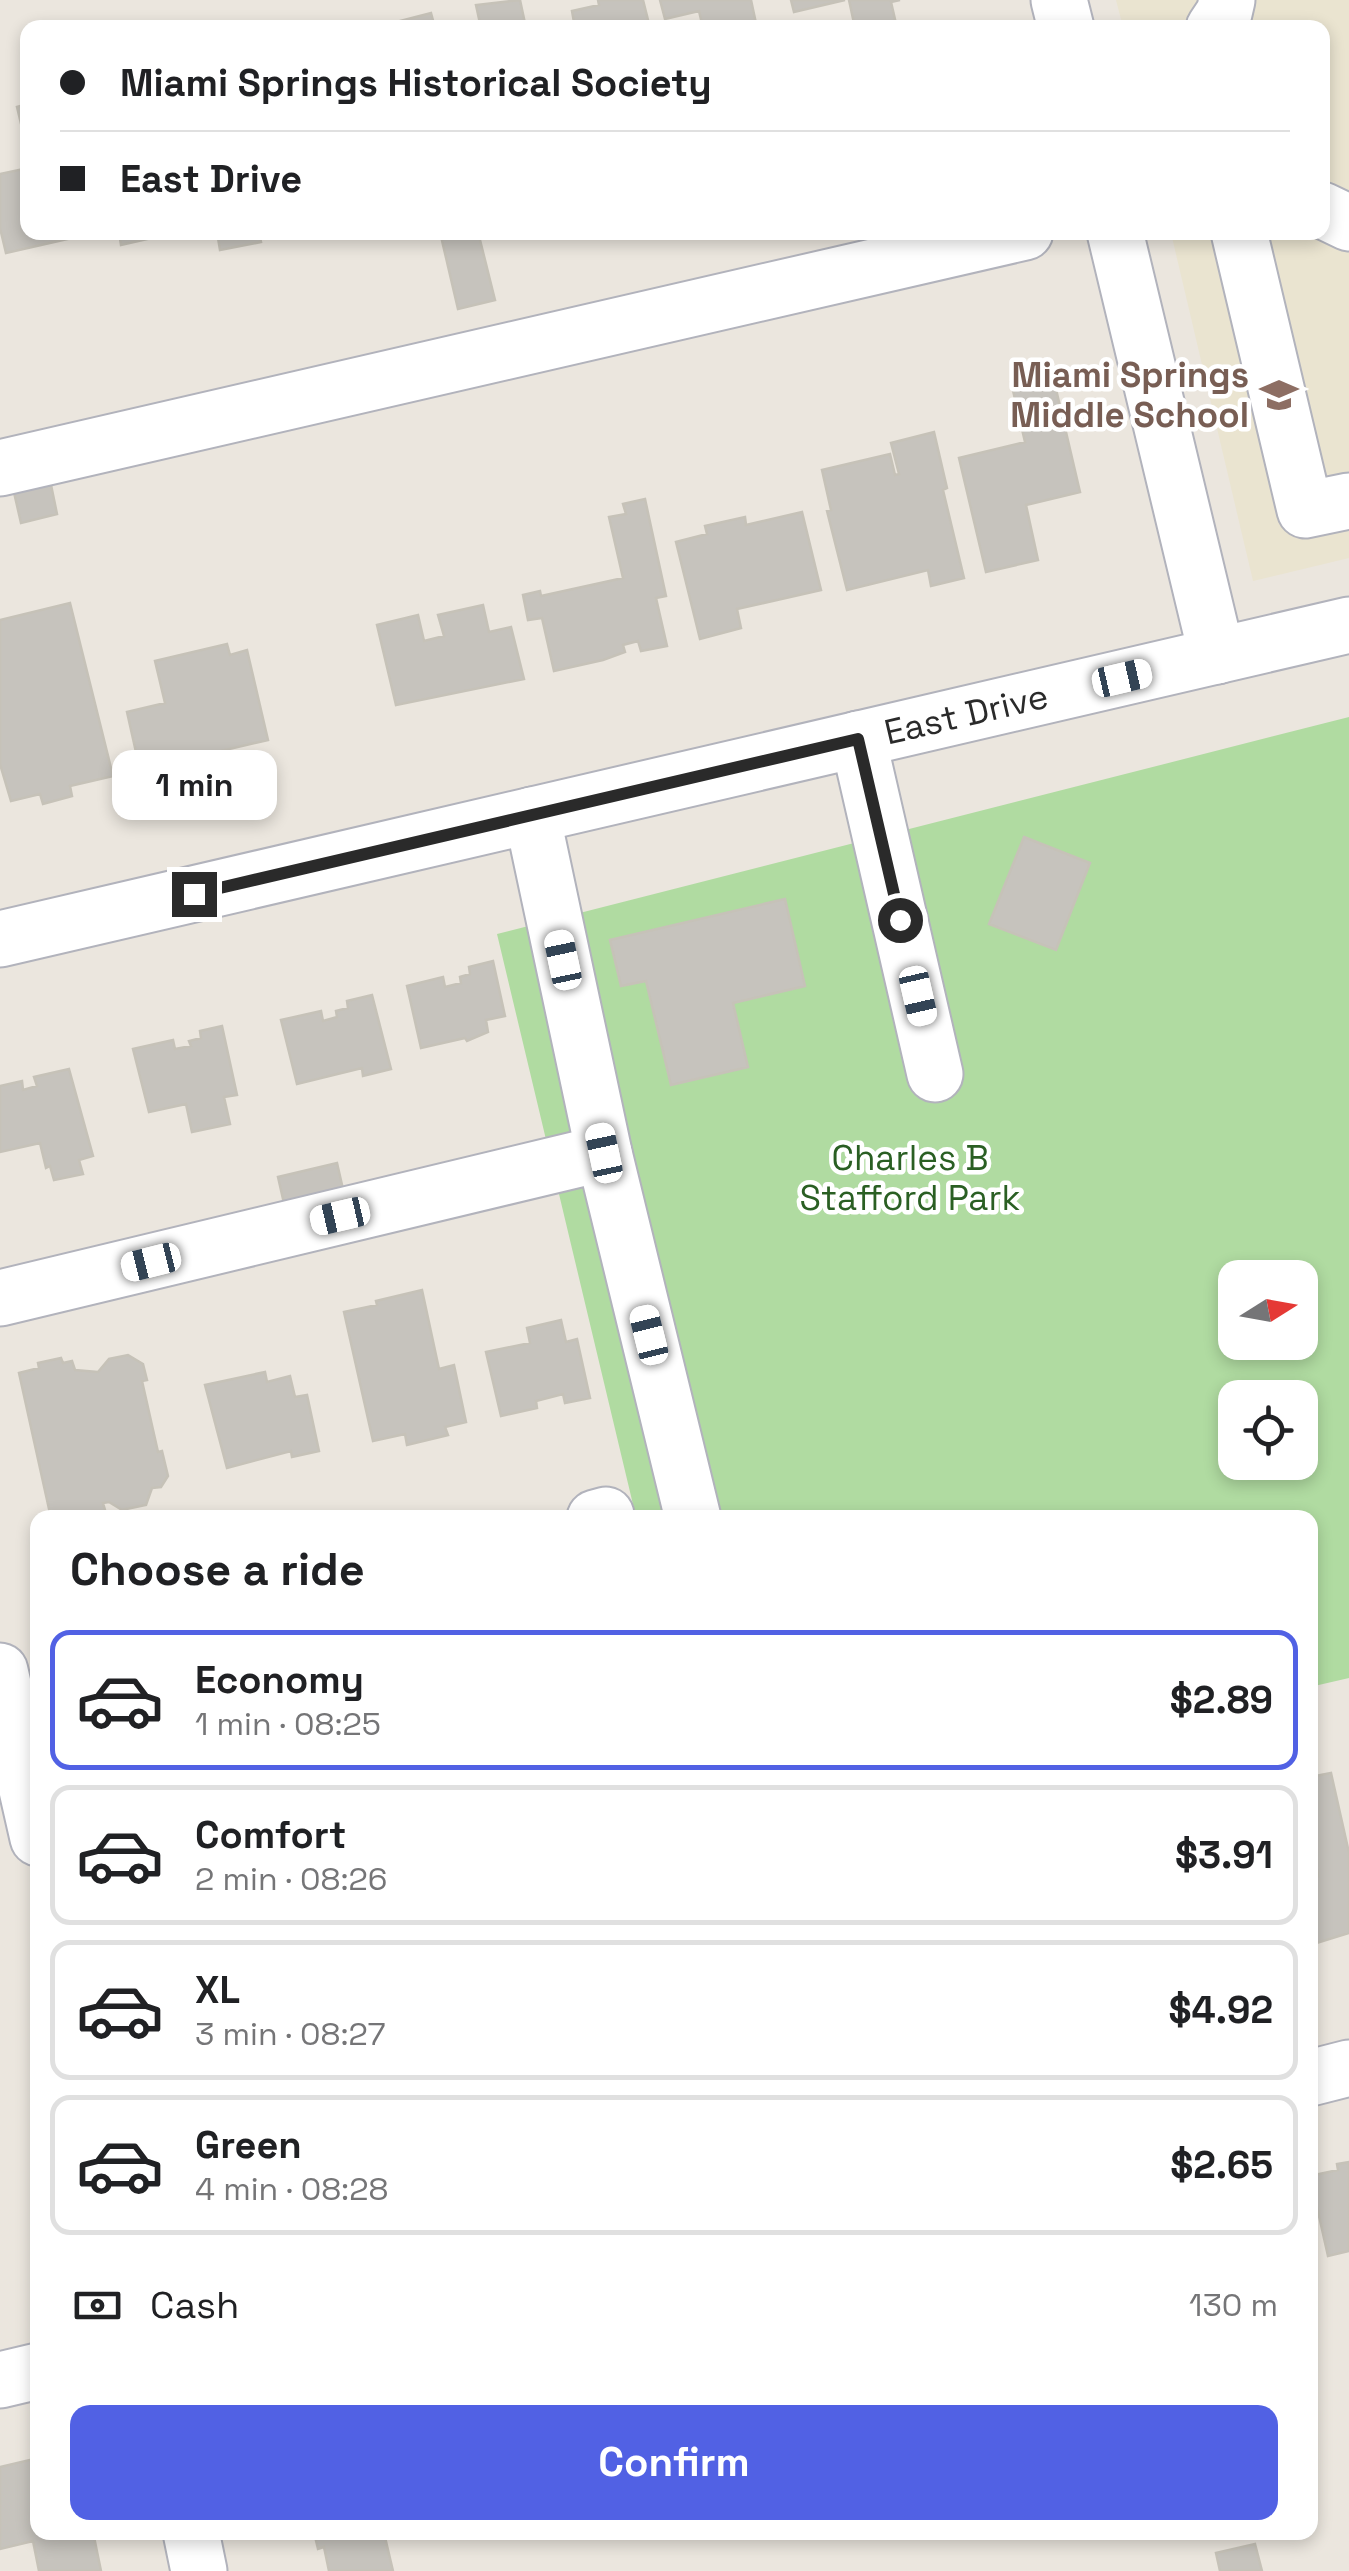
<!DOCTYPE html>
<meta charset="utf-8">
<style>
body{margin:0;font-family:"Space Grotesk",sans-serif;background:#f2f2f2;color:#202124;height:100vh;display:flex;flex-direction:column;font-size:38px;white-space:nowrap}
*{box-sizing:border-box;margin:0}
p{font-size:32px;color:#757577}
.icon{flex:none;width:55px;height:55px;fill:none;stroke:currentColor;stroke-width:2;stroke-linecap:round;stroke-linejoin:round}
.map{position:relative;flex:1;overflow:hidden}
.panel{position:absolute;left:30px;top:1510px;width:1288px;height:1030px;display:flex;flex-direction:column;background:#fff;border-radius:20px;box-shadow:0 5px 15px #0003}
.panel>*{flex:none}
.guide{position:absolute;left:20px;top:20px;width:1310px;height:220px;border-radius:20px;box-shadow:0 5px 15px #0003;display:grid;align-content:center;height:220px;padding:0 40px;background:#fff}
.needle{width:65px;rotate:79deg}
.fabs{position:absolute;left:1218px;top:1260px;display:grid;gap:20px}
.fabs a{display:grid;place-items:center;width:100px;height:100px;border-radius:20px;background:#fff;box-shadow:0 5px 15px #0003;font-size:50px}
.end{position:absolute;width:45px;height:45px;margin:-22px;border:12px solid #2a2a2a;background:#fff;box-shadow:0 0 0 5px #fff}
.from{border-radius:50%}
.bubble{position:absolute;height:70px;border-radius:20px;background:#fff;box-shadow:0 5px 15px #0003;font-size:32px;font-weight:600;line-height:70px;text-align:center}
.car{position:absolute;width:30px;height:60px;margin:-30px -15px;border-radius:12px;box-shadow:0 0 8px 2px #0007;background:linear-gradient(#fff 24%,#345 0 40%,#fff 0 76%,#345 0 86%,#fff 0)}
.guide b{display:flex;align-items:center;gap:35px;height:95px;font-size:38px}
.guide b+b{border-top:2px solid #e0e0e0}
.guide i{width:25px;height:25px;background:#202124}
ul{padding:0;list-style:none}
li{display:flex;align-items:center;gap:30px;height:140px;margin:0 20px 15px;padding:0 20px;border:5px solid #e0e0e0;border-radius:20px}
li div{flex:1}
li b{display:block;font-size:38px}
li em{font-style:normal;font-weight:600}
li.active{border-color:#5161e4}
li>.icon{width:90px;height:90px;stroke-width:1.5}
h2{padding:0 40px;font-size:45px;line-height:120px}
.pay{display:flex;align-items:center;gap:25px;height:110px;padding:0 40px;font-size:38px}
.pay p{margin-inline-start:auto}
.button{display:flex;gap:20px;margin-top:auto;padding:20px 40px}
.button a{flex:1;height:115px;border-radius:20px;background:#5161e4;color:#fff;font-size:40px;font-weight:600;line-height:115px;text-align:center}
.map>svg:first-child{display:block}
.education{fill:#eae4d0}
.green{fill:#b0dba1;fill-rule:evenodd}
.building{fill:#c6c3bd;stroke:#c6c2b8;stroke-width:2.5}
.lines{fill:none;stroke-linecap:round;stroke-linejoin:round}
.minor-casing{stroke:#b2b3bc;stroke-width:59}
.minor{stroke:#fff;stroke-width:55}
.route{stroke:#2a2a2a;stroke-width:12}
.labels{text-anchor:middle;stroke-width:9;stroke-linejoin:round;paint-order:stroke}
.education-label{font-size:35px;font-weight:bold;fill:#785e54;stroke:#fff;text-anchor:end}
.street-label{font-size:35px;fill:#2a2a2a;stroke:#fff}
.park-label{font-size:35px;fill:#2a5f23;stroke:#fff}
</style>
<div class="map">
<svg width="1349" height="2571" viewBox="0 0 1349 2571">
<rect width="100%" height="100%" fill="#ebe6de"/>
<path class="education" d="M1116,0H1349V558L1253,581L1171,233L1322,232V28L1123,27Z"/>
<path class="green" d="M1349,717V1678L1310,1687V1518L636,1517L497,934ZM1235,1278H1300V1342H1235ZM1235,1398H1300V1462H1235Z"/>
<path class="building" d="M520,0L526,28H481L476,5Z
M598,0H643L650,28H575L572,11L599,5Z
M660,0H751L757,28H703L699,11L665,19Z
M791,0H845L794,12Z
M849,0H900L891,2L897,28H855Z
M431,13L435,28H373Z
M28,104V153L17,107Z
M28,168V232L85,235L6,253L0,228V174Z
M119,232H178L121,245Z
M217,232H259L261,242L220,250Z
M440,232H463L464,236L478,232L495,300L458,309Z
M1052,372L1080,492L1026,505L1038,560L986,572L959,458L1025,442L1011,382Z
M934,432L947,488L943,490L964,578L931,586L928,570L847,590L827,511L831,510L822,470L890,454L895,475L899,474L891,443Z
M50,480L57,514L21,523L13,488Z
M645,499L666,596L656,598L667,646L641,651L638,641L623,645L625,652L603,660L554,671L542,618L528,620L523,595L540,591L541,596L623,578L609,517L626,514L623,504Z
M802,512L821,590L737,609L741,628L700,639L676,542L707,534L705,526L745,517L746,525Z
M70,603L113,776L70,786L72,796L43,804L40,794L11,801L0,764V620Z
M483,605L489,632L511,627L524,679L396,705L377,625L418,615L424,641L444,636L438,615Z
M227,644L230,655L247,650L268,740L140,770L127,712L165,703L155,661Z
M1024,837L1090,863L1056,950L989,924Z
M785,899L805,986L733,1003L748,1067L671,1085L646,981L621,986L610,940Z
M493,961L505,1016L486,1020L488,1032L467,1041L465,1038L421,1048L407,986L443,977L445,987L461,983L460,977L470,974L469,967Z
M372,995L391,1069L363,1076L362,1068L297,1084L281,1020L321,1011L323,1021L337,1017L336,1011L348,1008L347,1001Z
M222,1026L237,1095L224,1097L230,1124L192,1132L186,1104L149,1112L133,1049L173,1040L175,1049L191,1046L189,1041L201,1038L200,1031Z
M69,1069L93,1156L79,1160L83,1174L54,1180L50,1166L46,1168L40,1143L0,1152V1086L22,1081L23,1090L37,1086L34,1077Z
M337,1163L345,1198L288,1221L278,1177Z
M422,1290L439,1369L454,1365L466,1422L445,1427L448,1435L407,1445L405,1434L373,1441L344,1312L377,1305L376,1301Z
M561,1320L566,1342L577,1339L590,1398L565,1403L563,1394L536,1401L537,1408L501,1416L486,1352L530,1343L527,1328Z
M128,1355L143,1364L147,1380L142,1381L158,1452L162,1451L168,1476L161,1487L152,1488L146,1505L122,1510L109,1502L103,1503L105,1510L90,1513L89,1518H51L19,1373L39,1368L38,1363L61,1358L63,1363L72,1361L75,1370L98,1372L109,1359Z
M265,1372L267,1382L290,1376L295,1397L307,1395L319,1451L292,1457L291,1451L227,1468L205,1385Z
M1331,1773L1349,1853V1933L1310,1945V1878L1318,1876L1316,1863L1310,1865V1777Z
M1349,2162V2251L1328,2256L1310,2176L1338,2170L1337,2164Z
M38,2458V2532H93L101,2571H39L33,2541L0,2549V2467Z
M314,2532H389L384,2533L393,2571H329L324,2547L318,2549Z
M1255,2544L1262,2571H1220L1216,2553Z"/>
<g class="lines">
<g class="minor-casing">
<g id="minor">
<path d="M1059,0L1066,28"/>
<path d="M1214,28L1224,13L1227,0"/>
<path d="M1322,210L1349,223"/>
<path d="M1115,232L1217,656"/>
<path d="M1239,232L1305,510L1349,501"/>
<path d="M0,468L1025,232"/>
<path d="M858,739L935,1074"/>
<path d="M532,815L604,1153L693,1518"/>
<path id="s1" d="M0,939L1349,625"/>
<path d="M0,1298L604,1153"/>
<path d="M595,1518L606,1515"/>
<path d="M0,1671L38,1838"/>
<path d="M1310,2078L1349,2068"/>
<path d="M0,2380L38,2371"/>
<path d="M191,2532L199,2571"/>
</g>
</g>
<use href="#minor" class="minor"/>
</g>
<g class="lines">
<path class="route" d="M194,894L858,739L900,920"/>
</g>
<defs>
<g id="school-bare" transform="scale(3)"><path d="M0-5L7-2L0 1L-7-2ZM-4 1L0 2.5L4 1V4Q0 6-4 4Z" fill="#8d6e63" stroke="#fff" stroke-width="2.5" paint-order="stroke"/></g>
</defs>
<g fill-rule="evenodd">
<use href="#school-bare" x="1279" y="395"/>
</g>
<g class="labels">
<g class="education-label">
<text x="1249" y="387">Miami Springs<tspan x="1249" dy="40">Middle School</tspan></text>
</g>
<g class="street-label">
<text dy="12" stroke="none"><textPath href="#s1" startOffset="992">East Drive</textPath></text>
</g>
<g class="park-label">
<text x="910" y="1170">Charles B<tspan x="910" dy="40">Stafford Park</tspan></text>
</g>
</g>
</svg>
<div class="fabs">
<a><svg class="needle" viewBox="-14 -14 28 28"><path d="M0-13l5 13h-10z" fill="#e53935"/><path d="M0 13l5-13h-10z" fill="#757577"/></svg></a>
<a><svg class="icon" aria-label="locate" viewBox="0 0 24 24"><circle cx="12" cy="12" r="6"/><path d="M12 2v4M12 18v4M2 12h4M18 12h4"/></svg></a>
</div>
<i class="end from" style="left:900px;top:920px"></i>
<i class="end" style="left:194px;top:894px"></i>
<div class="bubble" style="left:112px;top:750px;width:165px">1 min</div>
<i class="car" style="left:1122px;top:678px;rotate:77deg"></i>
<i class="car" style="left:563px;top:960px;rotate:348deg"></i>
<i class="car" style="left:918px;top:996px;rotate:167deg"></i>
<i class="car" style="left:604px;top:1153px;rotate:348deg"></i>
<i class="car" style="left:340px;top:1216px;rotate:257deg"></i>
<i class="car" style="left:151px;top:1262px;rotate:256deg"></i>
<i class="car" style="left:649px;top:1335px;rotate:346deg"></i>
<div class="guide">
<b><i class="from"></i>Miami Springs Historical Society</b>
<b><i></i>East Drive</b>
</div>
<section class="panel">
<h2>Choose a ride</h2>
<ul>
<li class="active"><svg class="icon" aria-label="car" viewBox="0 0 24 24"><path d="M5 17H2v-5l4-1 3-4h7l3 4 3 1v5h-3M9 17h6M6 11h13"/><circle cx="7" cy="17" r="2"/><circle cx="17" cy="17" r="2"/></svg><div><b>Economy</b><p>1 min · 08:25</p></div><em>$2.89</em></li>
<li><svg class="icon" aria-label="car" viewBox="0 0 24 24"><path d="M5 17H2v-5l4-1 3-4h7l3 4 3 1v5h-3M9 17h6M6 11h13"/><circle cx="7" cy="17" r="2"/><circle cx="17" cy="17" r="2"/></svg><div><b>Comfort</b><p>2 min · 08:26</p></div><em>$3.91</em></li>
<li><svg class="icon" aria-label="car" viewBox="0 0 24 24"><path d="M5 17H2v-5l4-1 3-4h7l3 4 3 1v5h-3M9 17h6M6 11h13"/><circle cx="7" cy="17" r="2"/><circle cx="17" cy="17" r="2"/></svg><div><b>XL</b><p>3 min · 08:27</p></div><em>$4.92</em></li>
<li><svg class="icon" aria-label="car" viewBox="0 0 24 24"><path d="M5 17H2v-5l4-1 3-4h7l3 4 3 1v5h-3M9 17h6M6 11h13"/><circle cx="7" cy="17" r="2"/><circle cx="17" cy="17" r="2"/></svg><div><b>Green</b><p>4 min · 08:28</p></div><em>$2.65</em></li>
</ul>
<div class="pay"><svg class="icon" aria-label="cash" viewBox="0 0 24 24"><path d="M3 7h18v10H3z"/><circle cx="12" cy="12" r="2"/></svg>Cash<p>130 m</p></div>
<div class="button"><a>Confirm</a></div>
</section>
</div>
